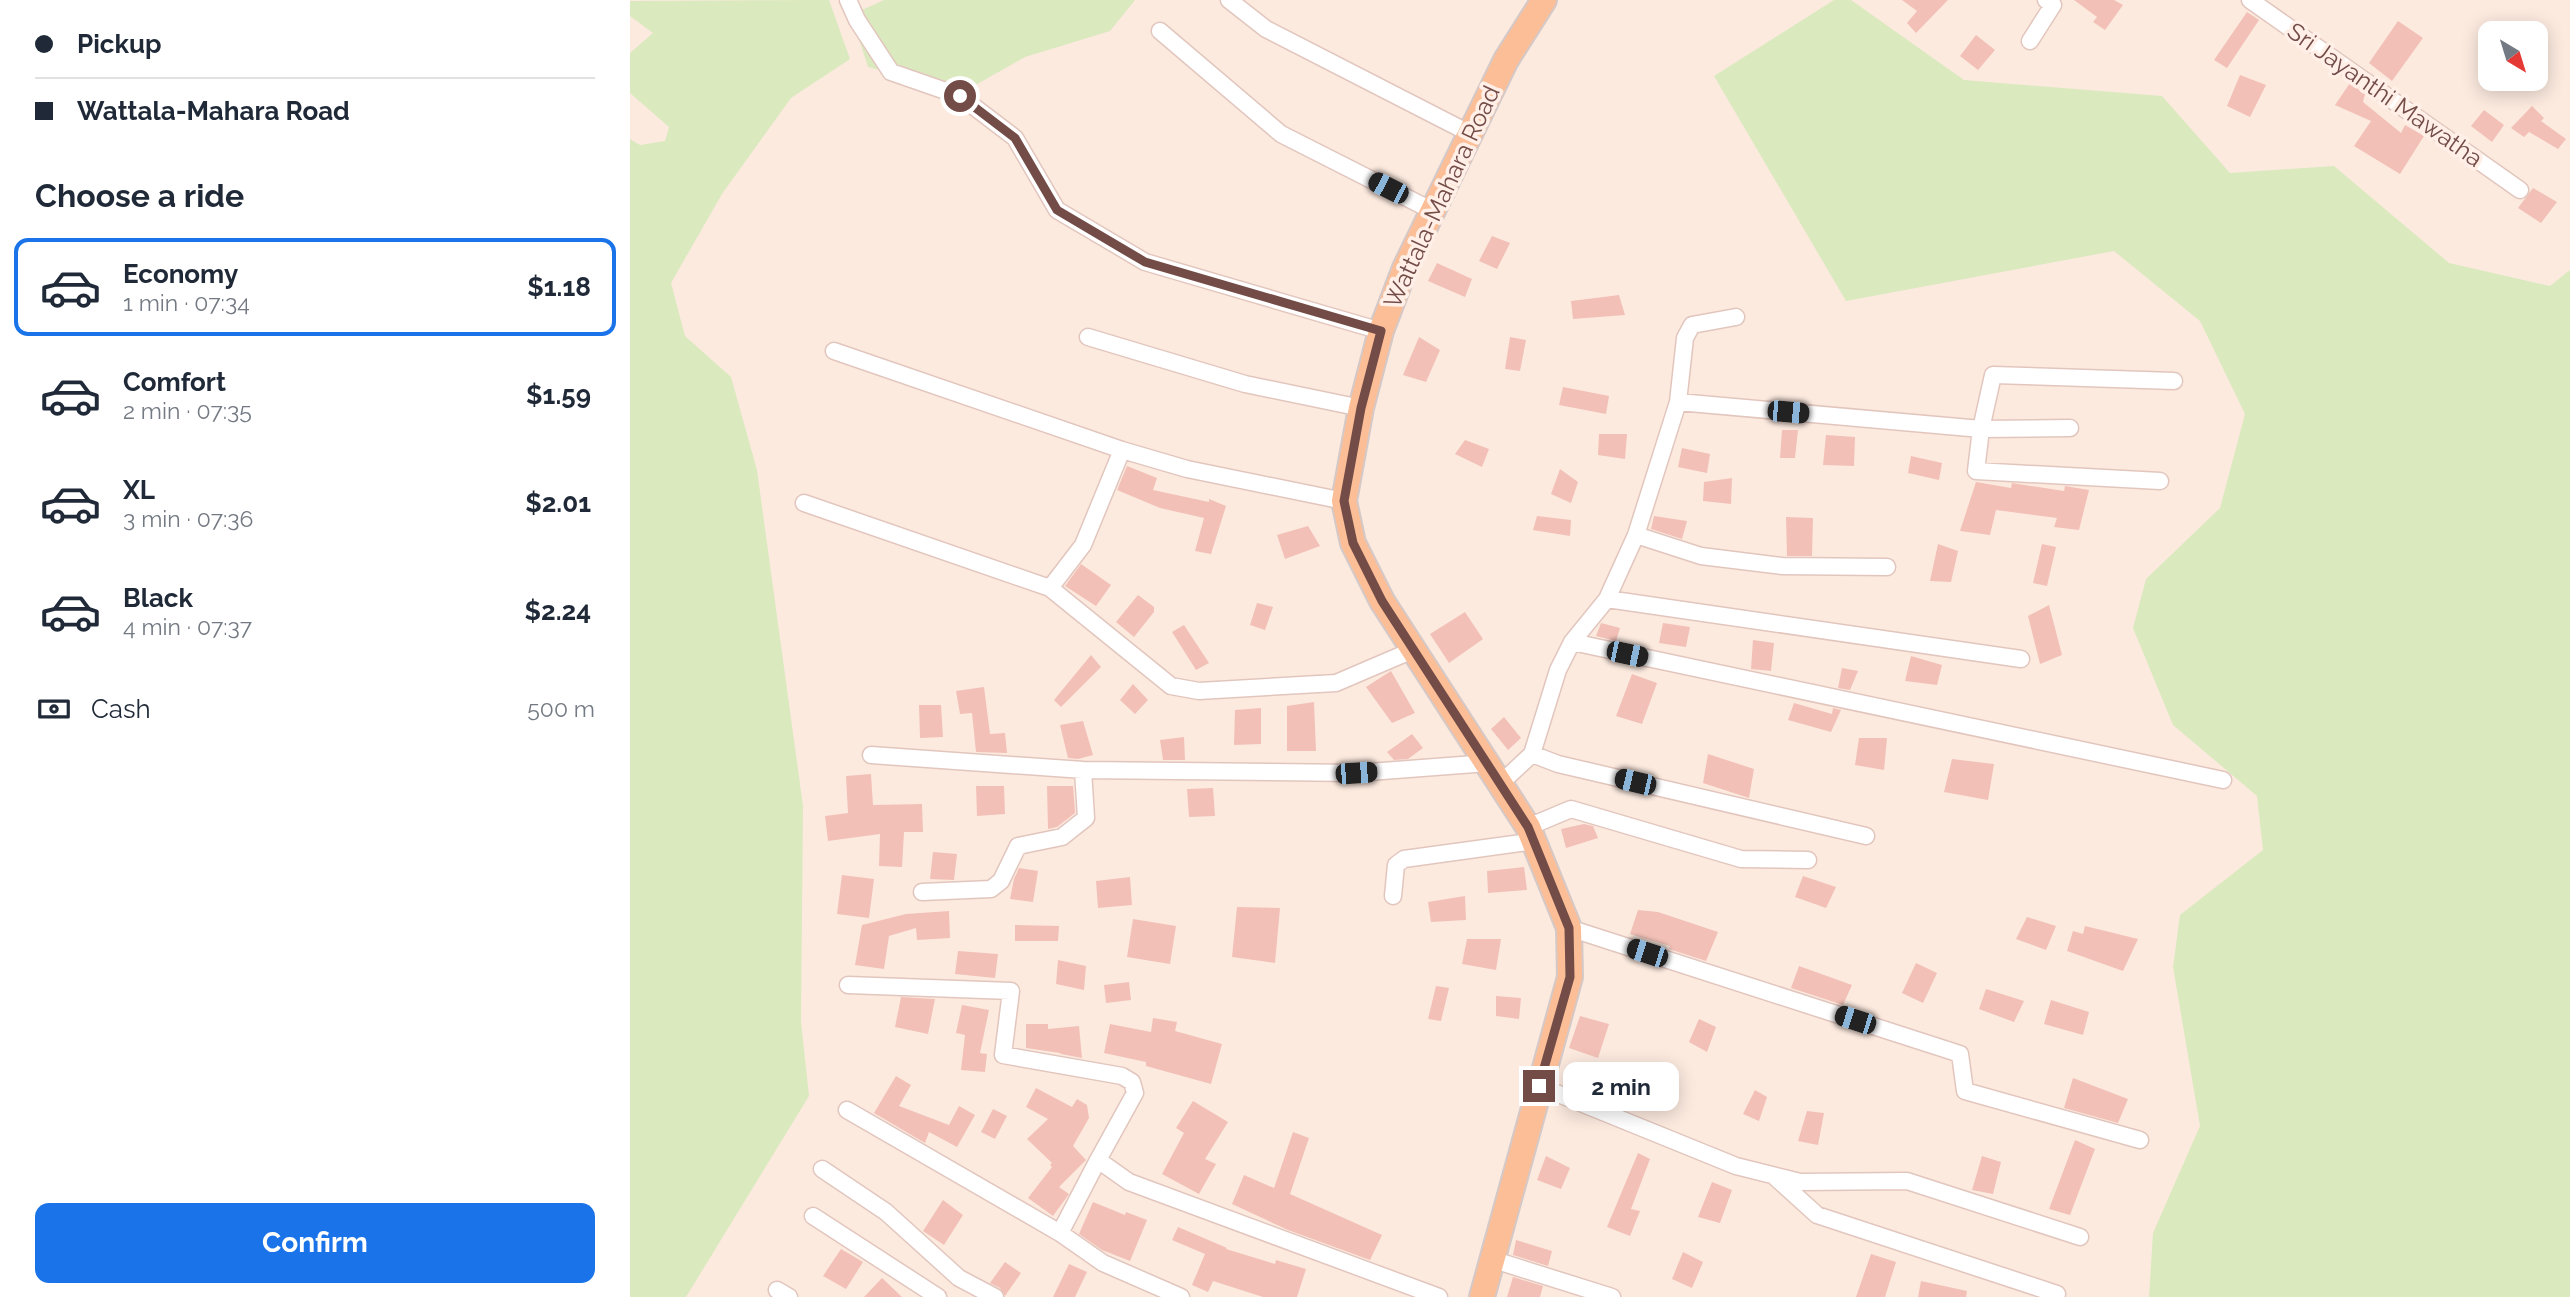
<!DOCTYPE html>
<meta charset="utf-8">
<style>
body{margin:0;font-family:Raleway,sans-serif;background:#f2f2f3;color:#1f2937;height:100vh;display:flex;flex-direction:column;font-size:26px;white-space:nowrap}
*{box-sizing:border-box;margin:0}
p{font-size:23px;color:#747a83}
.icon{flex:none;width:38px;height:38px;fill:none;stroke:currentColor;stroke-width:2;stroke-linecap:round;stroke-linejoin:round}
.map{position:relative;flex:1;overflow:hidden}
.panel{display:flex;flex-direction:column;background:#fff;width:630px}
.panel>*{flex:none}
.banner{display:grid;align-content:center;height:154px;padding:0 35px;background:#fff}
.needle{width:46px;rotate:142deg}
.controls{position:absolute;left:1848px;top:21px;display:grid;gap:14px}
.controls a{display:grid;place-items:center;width:70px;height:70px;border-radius:14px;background:#fff;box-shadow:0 4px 18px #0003;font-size:35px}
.end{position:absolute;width:32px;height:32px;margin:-16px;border:9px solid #734c47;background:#fff;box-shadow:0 0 0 4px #fff}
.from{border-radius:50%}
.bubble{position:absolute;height:49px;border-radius:14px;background:#fff;box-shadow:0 4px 18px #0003;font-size:23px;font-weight:700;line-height:49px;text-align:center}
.car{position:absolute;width:21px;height:42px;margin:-21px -10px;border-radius:9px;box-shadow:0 0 5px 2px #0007;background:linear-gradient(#222 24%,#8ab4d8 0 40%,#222 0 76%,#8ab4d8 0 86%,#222 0)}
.banner b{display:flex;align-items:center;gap:24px;height:66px;font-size:26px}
.banner b+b{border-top:2px solid #e0e1e3}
.banner i{width:18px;height:18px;background:#1f2937}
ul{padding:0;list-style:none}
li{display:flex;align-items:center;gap:21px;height:98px;margin:0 14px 10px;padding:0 21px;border:4px solid transparent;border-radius:14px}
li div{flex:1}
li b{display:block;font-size:26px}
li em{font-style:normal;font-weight:700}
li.active{border-color:#1a73e8}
li>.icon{width:63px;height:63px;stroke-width:1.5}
h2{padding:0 35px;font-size:32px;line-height:84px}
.pay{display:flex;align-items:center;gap:18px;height:77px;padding:0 35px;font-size:26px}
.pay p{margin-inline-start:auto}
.primary-button{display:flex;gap:14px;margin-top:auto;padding:14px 35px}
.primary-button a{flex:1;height:80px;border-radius:14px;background:#1a73e8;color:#fff;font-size:28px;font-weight:700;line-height:80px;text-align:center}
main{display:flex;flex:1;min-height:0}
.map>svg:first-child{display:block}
.green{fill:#dae9be}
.building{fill:#f2c0b7}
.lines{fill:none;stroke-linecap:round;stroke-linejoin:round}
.street-casing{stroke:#e2c6be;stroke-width:19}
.primary-casing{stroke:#d5c9c8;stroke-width:28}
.street{stroke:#fff;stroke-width:16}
.primary{stroke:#fcbe96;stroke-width:24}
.route{stroke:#734c47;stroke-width:9}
.labels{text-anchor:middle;stroke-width:7;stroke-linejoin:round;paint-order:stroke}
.street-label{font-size:24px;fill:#734c47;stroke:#ffefe6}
</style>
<main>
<section class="panel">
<div class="banner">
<b><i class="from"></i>Pickup</b>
<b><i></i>Wattala-Mahara Road</b>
</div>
<h2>Choose a ride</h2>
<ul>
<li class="active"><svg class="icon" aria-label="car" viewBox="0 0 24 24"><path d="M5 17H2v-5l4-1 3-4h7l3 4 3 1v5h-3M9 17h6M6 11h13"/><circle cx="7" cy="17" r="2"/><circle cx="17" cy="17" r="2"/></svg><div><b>Economy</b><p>1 min · 07:34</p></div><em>$1.18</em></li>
<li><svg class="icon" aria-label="car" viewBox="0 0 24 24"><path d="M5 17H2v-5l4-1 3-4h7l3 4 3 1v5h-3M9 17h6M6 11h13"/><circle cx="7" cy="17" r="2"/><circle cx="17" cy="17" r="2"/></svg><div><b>Comfort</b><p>2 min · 07:35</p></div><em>$1.59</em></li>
<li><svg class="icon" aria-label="car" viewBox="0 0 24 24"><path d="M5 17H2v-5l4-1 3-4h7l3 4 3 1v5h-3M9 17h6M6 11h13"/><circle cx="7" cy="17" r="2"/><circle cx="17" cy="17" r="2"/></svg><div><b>XL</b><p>3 min · 07:36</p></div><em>$2.01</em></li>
<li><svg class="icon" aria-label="car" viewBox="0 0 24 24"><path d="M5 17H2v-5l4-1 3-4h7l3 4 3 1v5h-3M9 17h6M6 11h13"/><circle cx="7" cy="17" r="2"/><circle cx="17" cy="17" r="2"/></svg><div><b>Black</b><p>4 min · 07:37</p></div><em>$2.24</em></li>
</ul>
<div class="pay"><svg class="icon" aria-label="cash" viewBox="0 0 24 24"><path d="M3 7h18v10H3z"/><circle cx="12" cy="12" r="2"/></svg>Cash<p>500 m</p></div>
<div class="primary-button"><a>Confirm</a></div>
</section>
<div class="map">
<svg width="1940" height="1297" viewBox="0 0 1940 1297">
<rect width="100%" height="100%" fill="#fceadf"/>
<path class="green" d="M199,0L220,59L161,98L92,194L41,283L55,336L101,377L127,470L173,806L171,1022L179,1096L56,1297H0V139L10,145L35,141L39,127L0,93V53L23,33L0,16V1Z
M254,0H505L480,31L395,57L333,92L238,67L221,15Z
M1204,0H1221L1334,80L1532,96L1600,173L1704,166L1819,263L1920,286L1940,270V1297H1519L1523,1233L1570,1126L1543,967L1550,915L1633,850L1627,796L1543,725L1503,628L1516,579L1590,508L1615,414L1570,321L1484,251L1216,301L1084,76Z"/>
<path class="building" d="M1272,0H1318L1286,33L1277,23L1287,11Z
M1444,0H1484L1493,5L1475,30L1463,22L1467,17Z
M1617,12L1629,20L1597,68L1584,60Z
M1768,21L1793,38L1762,81L1739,63Z
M1346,35L1365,50L1348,70L1330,56Z
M1610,75L1636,85L1620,117L1597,106Z
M1720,83L1735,94L1733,102L1771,133L1775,125L1794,136L1770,174L1724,146L1741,121L1705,105Z
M1902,106L1914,118L1911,121L1936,139L1928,149L1899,132L1894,137L1881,128Z
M1854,110L1874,125L1862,142L1841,126Z
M1903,188L1927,202L1911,223L1888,208Z
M862,236L880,243L867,269L849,261Z
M807,263L842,279L835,297L798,281Z
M989,295L995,315L943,319L941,301Z
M789,337L810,350L796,382L773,375Z
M880,337L896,340L890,371L875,369Z
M933,387L979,396L976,414L929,405Z
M1152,430H1168L1165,458H1150Z
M969,434H997L995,459L968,455Z
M1196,435L1225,437L1224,466L1193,465Z
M835,440L859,449L852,467L825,454Z
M1052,448L1080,454L1077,473L1048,467Z
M1281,456L1312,463L1309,480L1278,473Z
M497,466L527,478L523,490L579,502V499L596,506L581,554L565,551L574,518L530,508L487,490Z
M930,469L948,482L941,503L921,494Z
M1102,478L1101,504L1073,501L1074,482Z
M1346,482L1381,488L1382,483L1434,491L1435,486L1459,490L1449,530L1424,527L1427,518L1366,510L1360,535L1330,531Z
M907,516L941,520L940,536L903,530Z
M1024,516L1057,521L1052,539L1021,529Z
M1156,517L1183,518L1182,556H1157Z
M678,526L690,546L655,559L647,535Z
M1308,544L1328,551L1321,582L1300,581Z
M1412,544L1426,547L1417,586L1403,583Z
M451,564L481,585L466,606L435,586Z
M508,595L524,607V612L504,637L486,622Z
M627,603L643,607L635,630L620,625Z
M1419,605L1432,655L1410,664L1398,616Z
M835,612L853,639L819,663L800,634Z
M971,623L990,628L986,641L966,636Z
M1033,623L1060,627L1056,647L1029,643Z
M554,625L579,663L566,670L542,632Z
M1123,640L1144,643L1141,671L1121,669Z
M461,655L471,667L431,707L424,700Z
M1281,656L1312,665L1307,685L1275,681Z
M1212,668L1228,671L1220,690L1208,688Z
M761,671L785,713L762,723L736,687Z
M1002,674L1027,683L1012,724L986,716Z
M503,684L518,700L505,714L490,700Z
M354,687L360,734L375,733L377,753L346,752L342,713L330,714L326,691Z
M684,702L686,751H657V706Z
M1164,703L1202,714L1203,708L1211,710L1201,732L1158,720Z
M289,705H311L313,737L290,738Z
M631,708V744L604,745L605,710Z
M874,717L891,738L878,750L861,729Z
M453,721L463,755L448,759L438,758L430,725Z
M782,734L793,748L778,759L764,760L757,752Z
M554,737L555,760H533L530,740Z
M1229,738H1257L1254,770L1225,765Z
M1078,754L1124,769L1119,798L1073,783Z
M1322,759L1364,764L1358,800L1314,792Z
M241,774L243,805L292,804L293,832H274L272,867L249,866L250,834L198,841L195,816L218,813L216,776Z
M346,786H374L375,814L347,816Z
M417,786H443L445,811V813L427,827L418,829Z
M583,788L585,816L559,817L557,789Z
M954,824L963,826L968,838L936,848L931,829Z
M303,852L327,854L324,880L300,879Z
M894,867L897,890L858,893L857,871Z
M389,868L408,871L403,902L380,899L384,879Z
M212,875L244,879L239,918L207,914Z
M1173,876L1206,887L1196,908L1165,897Z
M500,877L502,905L468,908L466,881Z
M835,896L836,920L801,922L798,902Z
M607,907L650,908L645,963L602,957Z
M1008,910L1028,912L1088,932L1076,961L1039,949L1040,946L1000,934Z
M319,911L320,938L287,940L286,928L259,936L254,969L225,965L232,925L276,914Z
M1397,917L1426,926L1416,950L1386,939Z
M503,919L546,926L540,964L497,957Z
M385,925L429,926L428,941H385Z
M1455,926L1508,939L1493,971L1437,951L1443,931L1453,934Z
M837,939H871L866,970L832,964Z
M328,951L368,954L365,978L325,974Z
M428,960L456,966L454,990L426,984Z
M1286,963L1307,973L1293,1003L1272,993Z
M1169,966L1222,985L1213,1005L1161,988Z
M499,982L501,1000L476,1003L474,985Z
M806,986L819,988L811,1021L798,1019Z
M1356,989L1394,1001L1384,1022L1349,1009Z
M866,996L891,998L889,1019L866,1016Z
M271,997L305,999L298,1034L265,1027Z
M1421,1000L1459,1012L1453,1035L1414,1024Z
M332,1005L359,1010L350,1053L357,1054L355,1072L331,1070L335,1035L326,1033Z
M950,1016L979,1024L968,1058L939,1048Z
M523,1018L547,1022L545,1031L592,1044L581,1084L516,1066V1062L474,1053L480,1024L521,1032Z
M1069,1019L1086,1027L1077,1052L1059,1042Z
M396,1024H418V1029L449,1026L452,1058L431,1054L430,1053L396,1048Z
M1012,1072L1028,1077L1016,1111L999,1103Z
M266,1076L281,1085L269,1106L319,1125L329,1106L345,1115L327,1147L299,1132L295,1143L244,1113Z
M1443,1078L1498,1099L1488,1123L1434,1108Z
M406,1088L442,1107L447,1099L457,1105L459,1118L443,1146L456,1160L429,1187L439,1194L423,1216L398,1198L422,1167L420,1165L422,1163L397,1139L418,1119L396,1107Z
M1125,1090L1137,1097L1129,1121L1113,1114Z
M563,1101L598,1122L575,1159L586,1164L569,1194L532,1174L554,1133L546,1128Z
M363,1109L377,1116L365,1139L351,1132Z
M1177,1111L1194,1113L1188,1145L1168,1141Z
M663,1132L679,1138L660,1194L752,1235L740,1260L658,1230L602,1204L614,1175L644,1188Z
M1445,1140L1465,1149L1440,1215L1419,1209Z
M1008,1153L1020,1159L1001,1209L1010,1211L1000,1236L977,1227Z
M916,1156L940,1168L931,1189L907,1180Z
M1352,1156L1371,1162L1363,1194L1342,1190Z
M1082,1182L1102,1190L1090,1223L1068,1217Z
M313,1200L333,1215L314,1245L293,1231Z
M463,1202L495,1215L496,1212L517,1220L500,1261L472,1250L449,1234Z
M548,1227L597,1248L596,1249L645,1264L646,1260L676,1269L667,1297H633L583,1281L578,1292L562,1285L575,1254L542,1240Z
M886,1240L922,1251L918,1266L883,1255Z
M211,1249L233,1262L216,1289L193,1276Z
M1053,1252L1073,1262L1062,1288L1042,1279Z
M1241,1254L1266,1262L1255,1297H1226Z
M375,1262L391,1273L375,1296L370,1288L360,1283Z
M439,1264L457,1272L445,1297H423Z
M883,1277L913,1286L910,1297H877Z
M252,1278L272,1297H234Z
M1291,1281L1337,1291L1336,1297H1288Z"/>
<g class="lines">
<g class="street-casing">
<path id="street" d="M218,0L227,20L261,72L330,96L385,138L427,210L515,262L751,331
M599,0L636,29L839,133
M1620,0L1890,190
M530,31L651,134L801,210
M1400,41L1423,5L1416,0
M458,337L615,384L731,408
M204,351L492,450L557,469L714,501
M1048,402L1351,429L1440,428
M1530,481L1346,471L1351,429L1363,375L1544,381
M174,503L420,588L541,686L569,691L706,683L783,650
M1006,535L1071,556L1152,566L1257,567
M420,588L453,545L492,450
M977,599L1391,659
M942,642L1593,780
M902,754L928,764L1236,836
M241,755L453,770L726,773L858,763
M871,783L902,754L928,670L942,642L977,599L1006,535L1048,402L1055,338L1062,325L1106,317
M898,827L941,809L1111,859L1178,860
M292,892L361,889L371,881L388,846L432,837L456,818L453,770
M763,896L766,865L774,859L905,841
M939,928L1330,1054L1335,1091L1510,1140
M218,985L381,991L373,1055L492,1076L502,1082L505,1093L468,1160
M909,1086L1106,1166L1170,1182L1277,1181L1450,1237
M217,1110L430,1233L468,1160L499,1182L809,1297
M192,1169L256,1212L329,1278L365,1297
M1145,1177L1187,1215L1427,1294
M183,1216L308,1297
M430,1233L473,1263L551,1297
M861,1259L982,1297
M147,1290L159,1297"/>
</g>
<g class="primary-casing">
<path id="primary" d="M852,1297L940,977L939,928L898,827L752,601L723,543L714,501L731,408L751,331L775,268L876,60L914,0"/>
</g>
<use href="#street" class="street"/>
<use href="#primary" class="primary"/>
</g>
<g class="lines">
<path class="route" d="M330,96L385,138L427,210L515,262L751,331L731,408L714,501L723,543L752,601L898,827L939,928L940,977L909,1086"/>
</g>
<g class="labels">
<g class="street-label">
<text transform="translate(1755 95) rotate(35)" y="8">Sri Jayanthi Mawatha</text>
<text transform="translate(812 197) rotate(-65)" y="8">Wattala-Mahara Road</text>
</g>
</g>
</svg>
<div class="controls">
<a><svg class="needle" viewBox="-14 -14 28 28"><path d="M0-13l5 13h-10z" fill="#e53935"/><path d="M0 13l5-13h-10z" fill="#747a83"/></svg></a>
</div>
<i class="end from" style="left:330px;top:96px"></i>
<i class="end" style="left:909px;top:1086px"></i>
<div class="bubble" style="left:933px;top:1062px;width:116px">2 min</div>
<i class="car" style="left:758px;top:188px;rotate:297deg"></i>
<i class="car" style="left:1158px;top:412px;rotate:95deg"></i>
<i class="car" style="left:997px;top:654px;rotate:102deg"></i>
<i class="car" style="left:726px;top:773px;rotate:86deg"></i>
<i class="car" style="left:1005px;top:782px;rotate:283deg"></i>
<i class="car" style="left:1017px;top:953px;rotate:288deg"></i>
<i class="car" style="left:1225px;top:1020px;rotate:288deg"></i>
</div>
</main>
